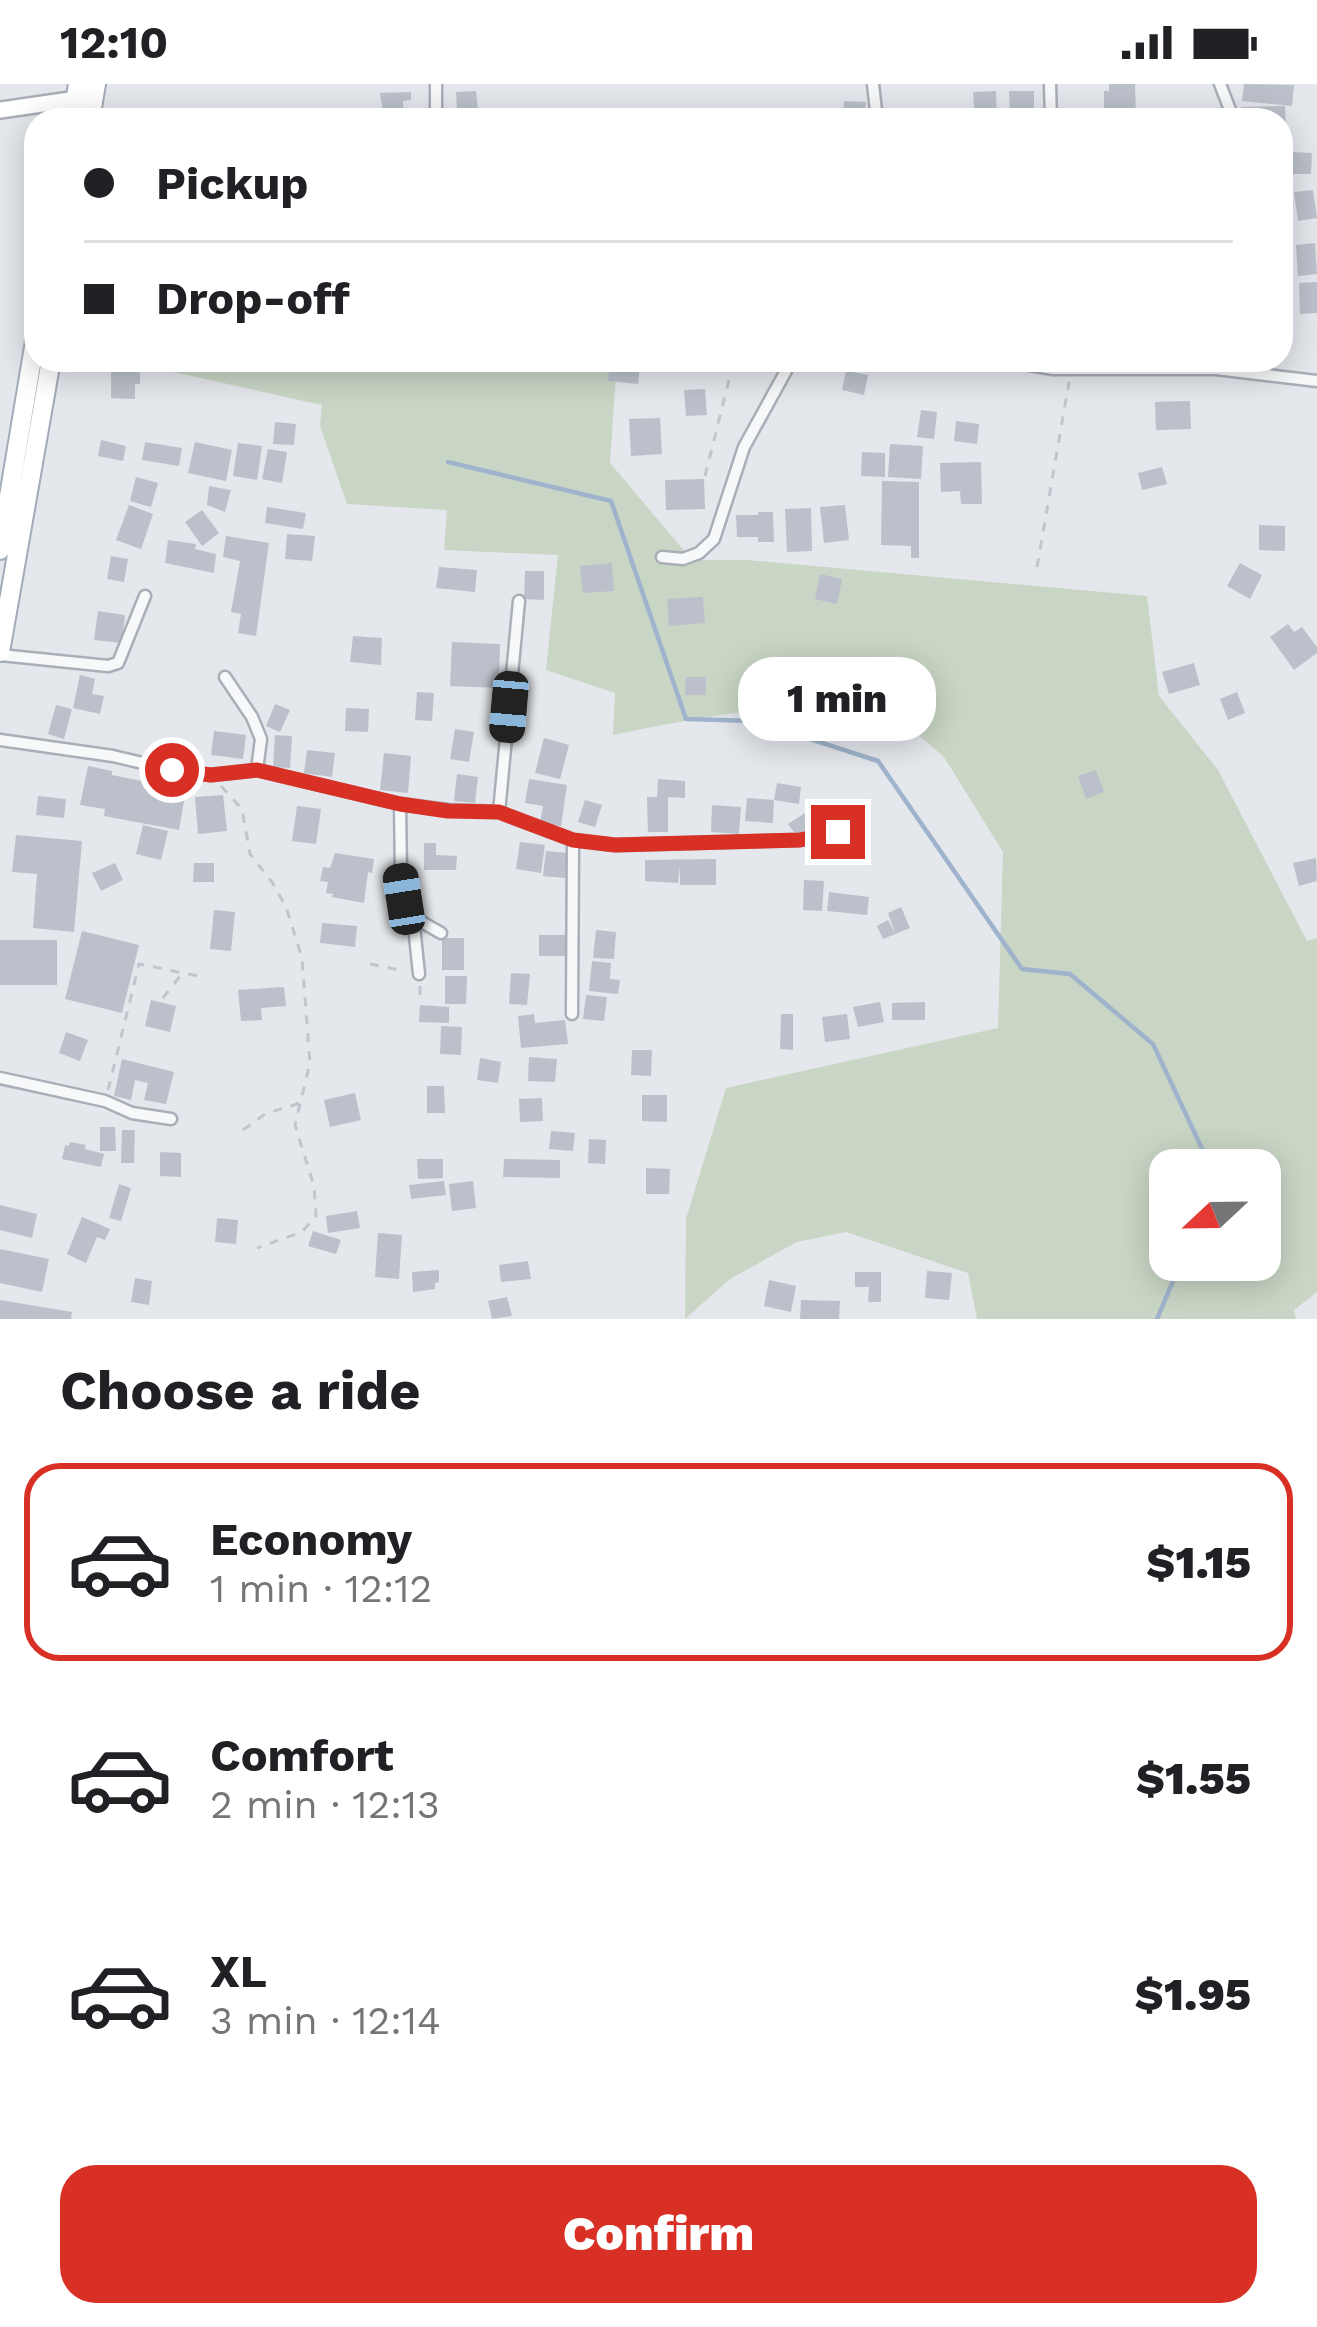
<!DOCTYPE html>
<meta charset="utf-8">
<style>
body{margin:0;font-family:"Work Sans",sans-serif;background:#f6f6f6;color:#202124;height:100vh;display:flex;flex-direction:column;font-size:45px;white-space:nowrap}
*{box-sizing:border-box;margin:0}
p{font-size:39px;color:#757577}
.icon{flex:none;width:66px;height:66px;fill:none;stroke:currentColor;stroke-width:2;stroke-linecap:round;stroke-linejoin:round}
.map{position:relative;height:1235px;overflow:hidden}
.details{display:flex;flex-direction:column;background:#fff;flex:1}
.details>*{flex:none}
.guide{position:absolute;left:24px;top:24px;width:1269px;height:264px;border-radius:36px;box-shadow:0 6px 30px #0003;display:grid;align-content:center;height:264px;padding:0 60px;background:#fff}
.needle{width:78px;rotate:248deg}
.controls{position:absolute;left:1149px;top:1065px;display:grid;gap:24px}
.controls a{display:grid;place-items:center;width:132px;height:132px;border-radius:24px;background:#fff;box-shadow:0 6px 30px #0003;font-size:60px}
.end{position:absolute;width:54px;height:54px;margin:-27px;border:15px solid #d93025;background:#fff;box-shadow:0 0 0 6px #fff}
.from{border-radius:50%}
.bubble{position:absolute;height:84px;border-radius:36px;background:#fff;box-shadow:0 6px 30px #0003;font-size:39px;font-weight:800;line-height:84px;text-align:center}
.car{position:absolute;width:36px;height:72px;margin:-36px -18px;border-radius:15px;box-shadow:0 0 9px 3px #0007;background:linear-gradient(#222 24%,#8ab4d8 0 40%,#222 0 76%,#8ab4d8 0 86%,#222 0)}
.guide b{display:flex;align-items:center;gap:42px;height:114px;font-size:45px}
.guide b+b{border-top:3px solid #e0e0e0}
.guide i{width:30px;height:30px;background:#202124}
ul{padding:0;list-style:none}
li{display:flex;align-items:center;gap:36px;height:198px;margin:0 24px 18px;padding:0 36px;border:6px solid transparent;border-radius:36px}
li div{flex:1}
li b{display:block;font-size:45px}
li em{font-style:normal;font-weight:800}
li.current{border-color:#d93025}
li>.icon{width:108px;height:108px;stroke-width:1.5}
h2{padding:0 60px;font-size:54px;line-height:144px}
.primary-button{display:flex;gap:24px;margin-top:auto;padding:24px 60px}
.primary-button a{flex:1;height:138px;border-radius:36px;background:#d93025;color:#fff;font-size:48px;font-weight:800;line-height:138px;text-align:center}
.status{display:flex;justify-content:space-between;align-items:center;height:84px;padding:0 60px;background:#fff;direction:ltr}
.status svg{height:33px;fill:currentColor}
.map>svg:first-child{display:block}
.green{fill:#c9d6c5;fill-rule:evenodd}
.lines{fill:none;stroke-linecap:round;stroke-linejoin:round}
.stream{stroke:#9fb4cc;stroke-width:4.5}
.building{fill:#bbc0ca}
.minor-casing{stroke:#a9aeb7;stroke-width:15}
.secondary-casing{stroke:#a9aeb7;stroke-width:20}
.primary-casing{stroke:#a3abb8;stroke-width:22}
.path{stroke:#c2c5cb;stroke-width:3;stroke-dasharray:9 9;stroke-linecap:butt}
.minor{stroke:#f7f8fa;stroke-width:10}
.secondary{stroke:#fff;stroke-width:15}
.primary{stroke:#fff;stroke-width:18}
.route{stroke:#d93025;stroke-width:15}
</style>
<div class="status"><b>12:10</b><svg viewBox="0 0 49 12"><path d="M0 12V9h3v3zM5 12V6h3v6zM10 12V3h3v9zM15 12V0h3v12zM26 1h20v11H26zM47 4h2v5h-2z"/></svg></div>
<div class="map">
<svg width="1317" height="1235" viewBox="0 0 1317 1235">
<rect width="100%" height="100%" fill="#e4e7ec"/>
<path class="green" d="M145,276H617L610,379L692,476H747L1147,512L1159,612L1218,686L1307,857L1317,854V1208L1294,1226L1296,1235H977L968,1189L846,1148L797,1158L730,1195L685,1235L686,1135L726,1004L998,944L1003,768L944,673L876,614C787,620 701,632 613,651L615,609L546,586L558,471L444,466L447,426L347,420L320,342L322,321L160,285ZM1170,1086H1260V1176H1170Z"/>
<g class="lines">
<path class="stream" d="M448,378L611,417L686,635L755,637L878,677L1022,885L1070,890L1153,960L1212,1086
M1157,1235L1182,1176"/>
</g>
<path class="building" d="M1109,0H1135L1136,36H1104V7H1109Z
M1244,0L1294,1L1292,22L1242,17Z
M476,7L478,26L457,27L456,8Z
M996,7L997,36H975L973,8Z
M1009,7H1034V33H1010Z
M411,8V16L403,17L404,36H384L380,9Z
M844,17L866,18L865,35L843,34Z
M1285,22L1286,49H1281V36H1241V23Z
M1291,68L1312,69L1311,90H1290Z
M1313,106L1317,134L1298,137L1294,108Z
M1315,159L1317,190L1298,192L1296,161Z
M1317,198V229L1300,230L1299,199Z
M610,276H650V283L640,282L638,300L608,297Z
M111,283L140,284V300H135V315L111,314Z
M846,287L868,291L864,311L842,306Z
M705,305L707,331L686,332L684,306Z
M1190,317L1191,345L1156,346L1155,318Z
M921,326L937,328L934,355L917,353Z
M660,334L662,370L631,372L629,335Z
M956,337L979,340L977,360L954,357Z
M275,338L296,340L294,361L273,360Z
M101,356L126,362L123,377L98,372Z
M145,358L182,364L179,382L142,376Z
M195,358L232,366L226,397L188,389Z
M238,359L262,362L257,396L233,392Z
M890,360L923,362L921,395L888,393Z
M268,365L287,368L282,399L262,395Z
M862,368L885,369V393L861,392Z
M981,378L982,420H961L960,407L941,408L940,379Z
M1162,383L1167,400L1142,406L1138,389Z
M136,393L158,399L151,423L130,417Z
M704,395L705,425L666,426L665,396Z
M882,397L919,398V474H911V462L881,461Z
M209,402L231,406L225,428L207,421Z
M129,421L153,430L141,465L116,456Z
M845,421L849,456L824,459L820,423Z
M267,423L306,429L303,445L265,439Z
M811,424L812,467L787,468L785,425Z
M202,426L219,449L202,462L185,438Z
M758,428H773L774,458H758V453H737L736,431H758Z
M1259,441L1285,442V467L1259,466Z
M287,450L315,452L312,477L285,475Z
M226,452L269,459L256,552L238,549L241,530L231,528L240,477L223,473Z
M168,456L196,460L195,465L216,470L214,489L165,479Z
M111,472L128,475L124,498L107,495Z
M612,479L614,507L583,509L580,482Z
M1240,479L1262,491L1250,515L1227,502Z
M439,483L477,486L475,508L436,504Z
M525,487H544V516L524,515Z
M820,490L842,495L837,520L815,515Z
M703,513L705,539L669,542L667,515Z
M98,527L125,531L122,559L94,556Z
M1288,540L1294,548L1302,543L1317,563V569L1294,586L1270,553Z
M353,552L382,554L381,581L350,578Z
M452,558L500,560L499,604L450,602Z
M1194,579L1200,601L1169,610L1162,588Z
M80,591L95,595L92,610L104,612L100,630L73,624Z
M686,593H706V611H685Z
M417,608L434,609L432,637L415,636Z
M1237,608L1245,629L1228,636L1220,615Z
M275,620L290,626L280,648L266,642Z
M56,621L72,625L64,655L48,650Z
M346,624L369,625L368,648L345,647Z
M455,645L474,648L469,678L450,675Z
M214,647L246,651L243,675L211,671Z
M275,651L292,652L290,684L273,683Z
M544,654L569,661L560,695L535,689Z
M307,666L335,669L332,693L304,689Z
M384,669L411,672L408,709L380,706Z
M88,682L112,687V691L186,706L179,746L104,732L105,725L80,721Z
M1096,686L1104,708L1086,715L1078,692Z
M457,690L478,693L475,719L454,717Z
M529,695L567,701L561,742L540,739L543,722L525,719Z
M658,695L685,697V714L668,713V748H648L647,713H657Z
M777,699L801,703L799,720L774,716Z
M223,711L227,747L198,750L195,713Z
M38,712L66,715L64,734L36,731Z
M747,714L774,716L773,739L745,737Z
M585,716L602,721L595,743L578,738Z
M712,721L741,723L739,750L711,748Z
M297,722L321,725L316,760L292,757Z
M808,727L817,739L797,752L788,740Z
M143,741L168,747L161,776L136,770Z
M16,751L82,757L74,848L33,844L37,790L12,788Z
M520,758L545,761L541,789L516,785Z
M424,759H436V771L457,772L456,786H424Z
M546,767L568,769L565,794L543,792Z
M335,769L374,775L372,789L368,788L364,819L332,813L333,810L326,809L328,798L320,797L323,783L330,784Z
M1316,774L1317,797L1299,802L1293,779Z
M716,775V801H680V782L678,799L645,797V776Z
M115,779L123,796L101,807L92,789Z
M194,779H214V798H193Z
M804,796L824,797L822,827L803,826Z
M829,808L869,813L867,831L827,827Z
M901,823L910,844L883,855L877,842L888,836L895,849L888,829Z
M214,826L235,828L231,867L210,865Z
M322,839L357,842L355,863L320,859Z
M596,846L616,848L614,875L593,874Z
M82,847L139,861L122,929L65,915Z
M539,851H567V872H539Z
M442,854H464V886H442Z
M0,856H57V901H0Z
M592,877L611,879L610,895L620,896L618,910L589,907Z
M511,889L530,890L527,921L509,920Z
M445,892H467L466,920H445Z
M284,903L286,922L261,924L262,936L241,937L238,906Z
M586,911L607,913L604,937L583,935Z
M151,916L176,922L170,948L145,942Z
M880,918L884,938L858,943L853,923Z
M925,918V936H892V919Z
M420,921L449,923V939L419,938Z
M534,930L535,939L565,936L568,960L521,964L518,932Z
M781,930H793V966L780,965Z
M847,930L850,955L825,958L822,933Z
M441,942L462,943L461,971L440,970Z
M66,948L88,956L80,977L59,969Z
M632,966H652L651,992L631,991Z
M529,973L557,975L555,998L528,997Z
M480,974L501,978L498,999L477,996Z
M122,975L174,988L166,1020L144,1016L148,999L135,996L131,1016L114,1012Z
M427,1002H444L445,1029H427Z
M355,1009L361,1036L330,1043L324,1016Z
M642,1011H667V1038L642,1037Z
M542,1014L543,1037L520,1038L519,1015Z
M100,1043H115L116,1067H100Z
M122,1046H135L134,1079H121Z
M551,1047L575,1049L573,1067L549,1065Z
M589,1055L606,1056L605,1080L588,1079Z
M70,1058L86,1061L85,1065L104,1070L101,1083L62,1075L65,1061L69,1062Z
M160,1068L181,1069V1093L160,1092Z
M417,1075H443V1094L418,1095Z
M504,1075L560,1076V1094L503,1093Z
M646,1084L670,1085L669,1110H646Z
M444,1097L446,1111L411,1115L409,1101Z
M473,1097L476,1124L452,1127L449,1100Z
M119,1100L131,1104L121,1137L109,1134Z
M0,1121L37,1130L32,1154L0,1146Z
M357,1127L360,1144L328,1149L326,1132Z
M82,1133L110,1145L105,1156L97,1153L86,1179L67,1170Z
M217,1134L238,1136L236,1160L215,1158Z
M313,1147L341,1156L336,1170L308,1162Z
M378,1149L402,1151L399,1195L375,1193Z
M0,1165L49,1175L42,1208L0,1199Z
M528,1177L531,1195L501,1198L499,1181Z
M439,1186V1198L435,1199V1205L413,1208L412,1188Z
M927,1187L952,1189L949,1216L925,1214Z
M855,1188H881V1218H868L869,1203H855Z
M135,1194L152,1197L149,1221L131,1218Z
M769,1196L796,1202L791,1228L764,1222Z
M507,1213L512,1232L492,1235L488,1217Z
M0,1216L72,1228L71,1235H0Z
M801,1216L840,1217L839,1235H800Z"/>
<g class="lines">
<g class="minor-casing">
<path id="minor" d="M873,0L877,36
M1050,0L1051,36
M1220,0L1234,36
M436,36V0
M1001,276L1053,285H1216L1317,297
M662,473L683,475L699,469L714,455L744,363L792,276
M0,571L108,582L118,579L145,512
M225,593L252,633L261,655L257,686
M0,656L113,672L172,686L211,691L257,686L400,720L448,726L499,728L573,756L615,761L800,756L838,748
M400,720L401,791L404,815L413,833L419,890
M499,728L519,517
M413,833L441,849
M572,930L573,756
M0,994L105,1017L132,1029L171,1035"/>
</g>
<g class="secondary-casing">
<path id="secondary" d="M0,26L84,14"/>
</g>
<g class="primary-casing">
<path id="primary" d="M72,36L78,0
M90,36L96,0
M0,466L36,251
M0,568L51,276"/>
</g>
<path class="path" d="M705,392L734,276
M1037,483L1069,298
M221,702L242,725L250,770L272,798L286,823L302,874L310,979L295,1041L314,1102L316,1132L302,1148L257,1164
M370,880L404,887
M420,902V919
M163,914L180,892
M108,1006L139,880L198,892
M243,1046L265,1030L300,1019"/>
<use href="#minor" class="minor"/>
<use href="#secondary" class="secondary"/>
<use href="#primary" class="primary"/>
</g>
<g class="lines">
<path class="route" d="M172,686L211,691L257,686L400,720L448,727L499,728L573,756L615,761L800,756L838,748"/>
</g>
</svg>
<div class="controls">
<a><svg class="needle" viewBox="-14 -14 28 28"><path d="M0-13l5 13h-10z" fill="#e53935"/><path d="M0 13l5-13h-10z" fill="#757577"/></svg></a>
</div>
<i class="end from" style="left:172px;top:686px"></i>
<i class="end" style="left:838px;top:748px"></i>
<div class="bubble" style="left:738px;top:573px;width:198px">1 min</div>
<i class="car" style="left:509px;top:623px;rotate:185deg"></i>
<i class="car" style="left:404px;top:815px;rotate:351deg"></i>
<div class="guide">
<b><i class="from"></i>Pickup</b>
<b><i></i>Drop-off</b>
</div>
</div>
<section class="details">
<h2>Choose a ride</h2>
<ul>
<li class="current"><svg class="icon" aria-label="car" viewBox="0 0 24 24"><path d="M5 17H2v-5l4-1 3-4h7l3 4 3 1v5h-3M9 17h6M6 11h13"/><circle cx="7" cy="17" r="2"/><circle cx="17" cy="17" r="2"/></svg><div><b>Economy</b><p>1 min · 12:12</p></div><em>$1.15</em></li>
<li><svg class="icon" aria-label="car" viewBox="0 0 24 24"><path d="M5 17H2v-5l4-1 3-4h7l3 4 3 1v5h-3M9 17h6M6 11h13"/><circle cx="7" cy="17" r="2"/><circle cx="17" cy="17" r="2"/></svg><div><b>Comfort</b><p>2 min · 12:13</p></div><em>$1.55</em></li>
<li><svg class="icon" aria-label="car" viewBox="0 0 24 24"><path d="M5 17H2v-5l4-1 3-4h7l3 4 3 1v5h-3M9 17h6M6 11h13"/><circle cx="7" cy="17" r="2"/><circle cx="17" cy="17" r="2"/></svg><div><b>XL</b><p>3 min · 12:14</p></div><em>$1.95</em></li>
</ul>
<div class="primary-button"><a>Confirm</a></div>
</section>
